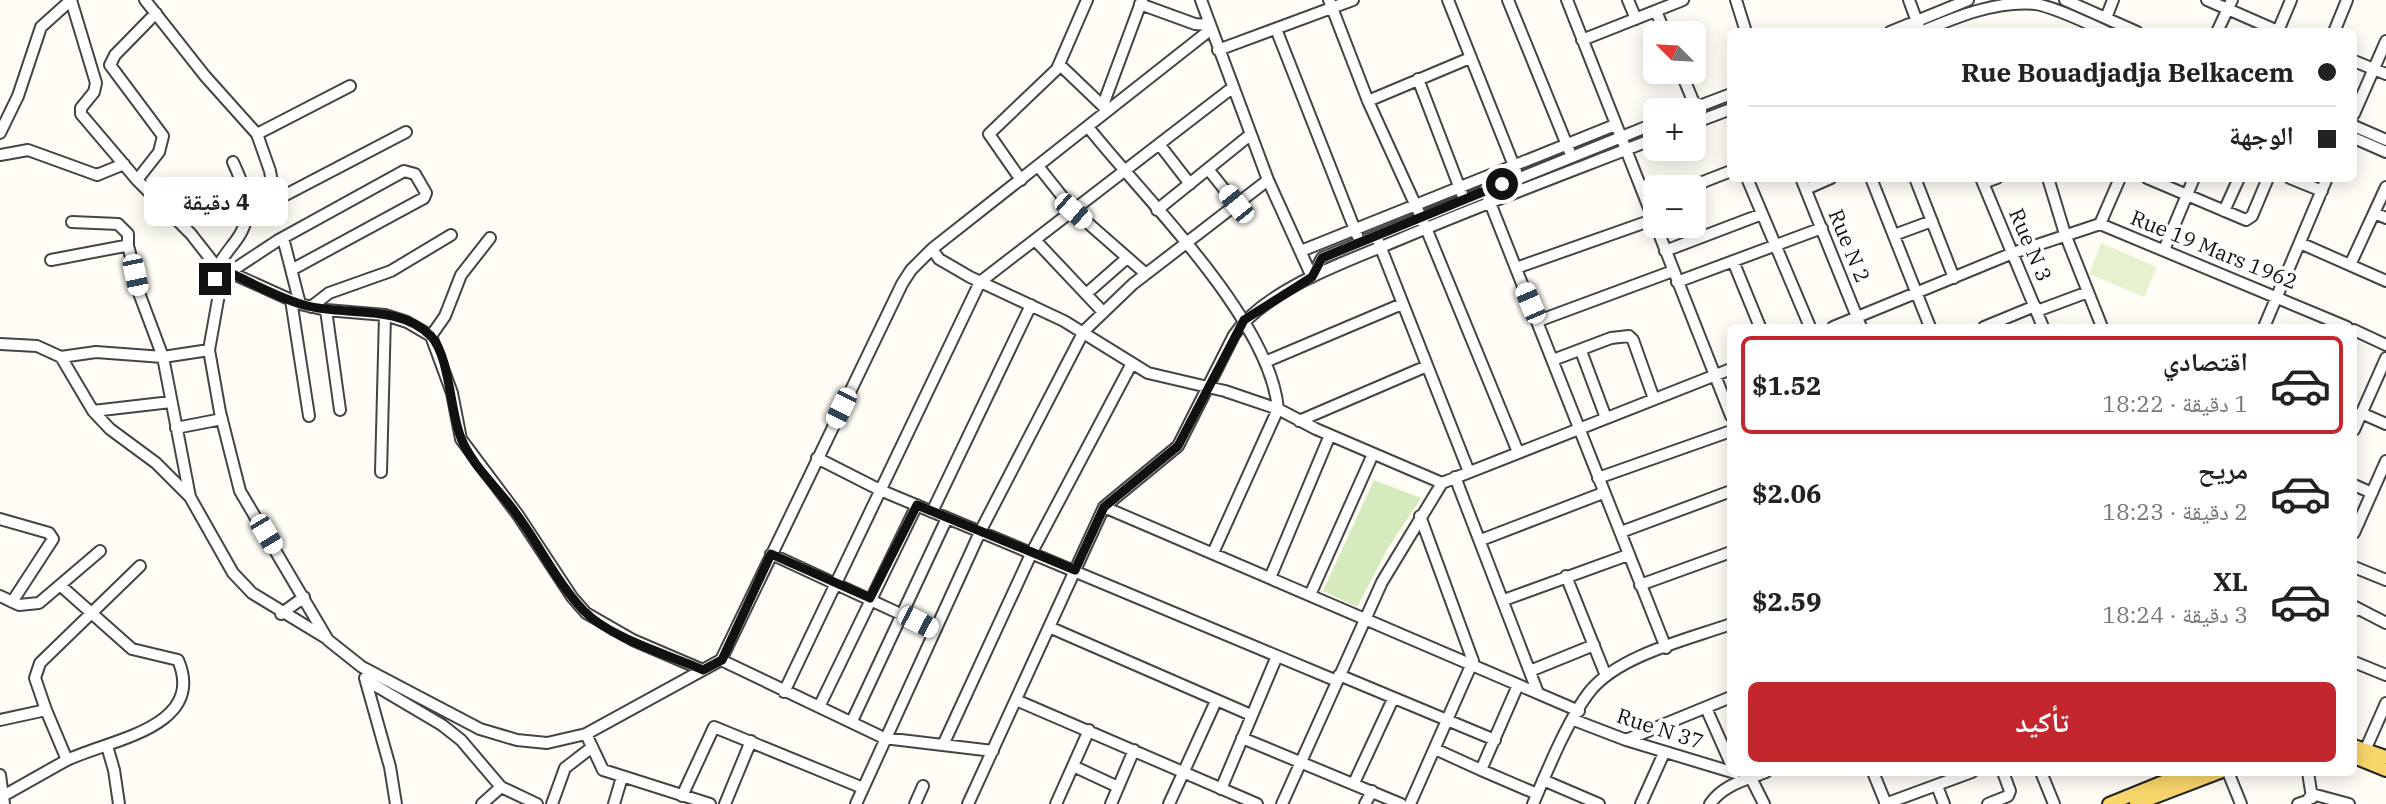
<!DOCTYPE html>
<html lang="ar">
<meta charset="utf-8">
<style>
body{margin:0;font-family:"IBM Plex Serif","Noto Naskh Arabic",serif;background:#f6f6f6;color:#222;direction:rtl;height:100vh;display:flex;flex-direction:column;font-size:26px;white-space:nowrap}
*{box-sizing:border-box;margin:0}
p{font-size:23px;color:#767676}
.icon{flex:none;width:38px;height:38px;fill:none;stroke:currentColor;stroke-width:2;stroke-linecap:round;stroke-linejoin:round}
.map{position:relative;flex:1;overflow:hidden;direction:ltr}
.details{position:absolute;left:1727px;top:324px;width:630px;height:452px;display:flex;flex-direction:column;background:#fff;border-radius:10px;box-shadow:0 4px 18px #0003;direction:rtl}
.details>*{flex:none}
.hud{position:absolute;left:1727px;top:28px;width:630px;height:154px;border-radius:10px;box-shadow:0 4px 18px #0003;direction:rtl;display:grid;align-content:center;height:154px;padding:0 21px;background:#fff}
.needle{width:46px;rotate:294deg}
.buttons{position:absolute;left:1643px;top:21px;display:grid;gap:14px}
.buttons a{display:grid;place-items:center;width:63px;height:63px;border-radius:10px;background:#fff;box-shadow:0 4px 18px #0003;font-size:35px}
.end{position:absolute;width:32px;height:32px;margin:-16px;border:9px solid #111;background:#fff;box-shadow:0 0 0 4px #fff}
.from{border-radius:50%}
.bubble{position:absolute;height:49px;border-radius:10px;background:#fff;box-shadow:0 4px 18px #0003;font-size:23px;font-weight:700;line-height:49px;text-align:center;direction:rtl}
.car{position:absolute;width:21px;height:42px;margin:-21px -10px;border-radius:9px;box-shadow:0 0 5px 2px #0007;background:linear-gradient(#fff 24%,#345 0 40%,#fff 0 76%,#345 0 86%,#fff 0)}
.hud b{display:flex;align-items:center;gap:24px;height:66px;font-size:26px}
.hud b+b{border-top:2px solid #e0e0e0}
.hud i{width:18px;height:18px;background:#222}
ul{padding:12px 0 0;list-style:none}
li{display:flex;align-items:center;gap:21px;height:98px;margin:0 14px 10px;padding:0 7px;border:4px solid transparent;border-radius:10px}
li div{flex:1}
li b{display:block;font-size:26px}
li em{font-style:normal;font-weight:700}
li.active{border-color:#c4262e}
li>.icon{width:63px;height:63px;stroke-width:1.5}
.action{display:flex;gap:14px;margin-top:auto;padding:14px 21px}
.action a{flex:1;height:80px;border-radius:10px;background:#c4262e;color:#fff;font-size:28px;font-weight:700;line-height:80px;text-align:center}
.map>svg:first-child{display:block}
.green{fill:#d5ebbd}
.pitch{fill:#e6f2cf}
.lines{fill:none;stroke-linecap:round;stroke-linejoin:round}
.minor-casing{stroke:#444;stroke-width:14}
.major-casing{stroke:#222;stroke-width:16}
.minor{stroke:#fff;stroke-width:10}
.major{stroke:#f9d66b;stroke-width:12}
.route{stroke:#111;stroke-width:9}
.labels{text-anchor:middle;stroke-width:7;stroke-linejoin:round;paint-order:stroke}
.street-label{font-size:21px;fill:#111;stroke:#fff}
</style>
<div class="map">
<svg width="2386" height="804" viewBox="0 0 2386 804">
<rect width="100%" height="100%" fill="#fffdf5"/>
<path class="green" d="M1374,480L1421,498L1388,548L1357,607L1323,591Z"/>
<path class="pitch" d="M2101,243L2157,267L2144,297L2089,274Z"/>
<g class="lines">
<g class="minor-casing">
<path id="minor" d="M71,0L96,83L94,92L81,108V114L137,180L191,234L216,266L300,304L326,310L385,315L407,322L431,336L452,393L461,439L518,515L572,597L586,613L633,640L703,670
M145,0L205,76L257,134L270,171L275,200
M1201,0L1268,180L1312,277
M1329,0L1368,101L1426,228L1518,452
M1448,0L1516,171
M1508,0L1569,150
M1567,0L1731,416
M1628,0L1636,19
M1736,0L1746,32
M1909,0L1919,27
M2065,0L2137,32
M2207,0L2280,32
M1140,4L1195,24L1209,25
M1656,11L1665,33
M2106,18L2113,0
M1276,29L1357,235
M1210,30L932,249L939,259L970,277L1064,321L1148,373L1225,391L1278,409L1213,553
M2278,31L2291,0
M1890,32L1968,0
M1921,32C1956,17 1997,0 2036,4C2060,9 2084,22 2107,32
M2217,32L2232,0
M2334,32L2347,0
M1582,40L1683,0
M1218,50L1353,0
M2354,61L2386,74
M1060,65L1106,109
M1681,72L1696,108
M1418,79L1462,194
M1368,101L1470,58
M1103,105L1142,0
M1689,110L1731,94
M2354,114L2386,41
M1694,123L1731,109
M2354,126L2386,140
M1088,127C1145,199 1270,319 1278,409L1316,429L1442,483
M0,133L18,96L41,27L71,0
M257,134L350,86
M2354,138L2386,152
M1159,144L1190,184
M0,155L28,150L97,175L124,164
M1038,166L1073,210L1146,274
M1208,169L1236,204
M1747,178L1810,327
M1801,178L1861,327
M1871,178L1930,327
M1915,178L1954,278
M1981,178L2043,327
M2048,178L2065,234L2102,327
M2147,178L2246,220L2252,216L2268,178
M2290,178L2322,191
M137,180L159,152L163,136L110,65L115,55L156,13
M1021,180L989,134L1057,69L1087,0
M1983,183L1997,178
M1690,187L1731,171
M2386,187L2374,213L2386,218
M1806,189L1831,178
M1485,190L1666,648
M1157,210L1250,135
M2224,211L2239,178
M247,215L406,132
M72,222L118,224L128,234V247
M2100,224L2120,178
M1894,235L1932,221
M283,238L300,304
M1035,240L1102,311
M1379,243L1469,472
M2300,243L2386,281
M2164,250L2194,178
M1301,251L1615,125
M1665,251L1762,214
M51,260L125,246L129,249L139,293L163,357L190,497L156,463L110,429L93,411
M1733,261L1760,327
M2350,265L2374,213
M1516,268L1652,220
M293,269L424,198L426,193L415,174L404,171L277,241L230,272L219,294L209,350L220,412L240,491L328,640L362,667L419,697L480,729L517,740L547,743L586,734L721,660L902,284L911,270L932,249
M1312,277L1322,258L1656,123
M1677,282L1822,228
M219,294C204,259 243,248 247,215C249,196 240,178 233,162
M1086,294L1127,258
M291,300L309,416
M311,307L329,293L391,271L451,235
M326,310L340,410
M2037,311L2088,292
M1538,321L1673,271
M1833,327L2013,253L2100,224L2347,327
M1984,327L2035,306
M2264,327L2327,178
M2354,330L2386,345
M431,336L445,316L461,275L490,238
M0,344L37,346L61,357L96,352L163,357L209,350
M1581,351L1606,418
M61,357L93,411L171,402
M1553,360L1611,338L1629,336L1633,340L1654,399
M1265,362L1402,304
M2361,413L2386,424
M1299,421L1427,366
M176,428L222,419
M2354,430L2386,358
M817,458L880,490L1337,681
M381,472L385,315
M1455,477L1538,693
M1598,478L1731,431
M2354,485L2372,493
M190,497L233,573L252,593L326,638
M1104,507L1579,711
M932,512L1031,305
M0,519L49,533L53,539L12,602
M1621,532L1731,491
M2354,533L2386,461
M1481,540L1603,493
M771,554L935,630
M2354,567L2386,580
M1566,576L1606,676
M1270,578L1330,435
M1640,585L1731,552
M1310,595L1373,454
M0,596L19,605L39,603L100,551
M1504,600L1628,555
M2354,611L2355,607L2386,623
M281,614L304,597
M1049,627L1251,715
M721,660L884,738L993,751
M2354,662L2386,675
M1530,671L1594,645
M1339,675L1495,740
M365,678L390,767L396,804
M366,680L442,725L461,740L501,787L537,804
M784,692L980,282L1232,88
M1016,700L1257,804
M819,707L917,505
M1706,708L1731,764
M46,710L67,760C108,740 207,728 178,660L132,649L61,586
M0,720L46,710L35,678L40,663L140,566
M1574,720L1626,740L1735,773
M852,721L947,518
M586,734L603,770L710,804
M1242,738L1401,804
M1626,740L1731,697
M943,745L1032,552L1131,365
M107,746L114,770L119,804
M1435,749L1481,770L1518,685
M2363,755L2386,703
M1073,766L1118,787
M1481,770L1537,794
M1873,772L1886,804
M2041,772L2054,804
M2228,772L2241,804
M2308,772L2312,798
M0,775L4,804
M1751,778L1764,804
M1543,780L1599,804
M1354,783L1393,699
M1937,786L1944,804
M1221,789L1277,656
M3,796L67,760
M682,796L714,727L863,788
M482,804L501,787
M552,804L565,768L591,748
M614,804L622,777
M725,804L751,741
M856,804L981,530L1084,331L1133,284L1268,180
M915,804L923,786
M968,804L1104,507L1178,446L1234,335C1267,288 1346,262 1398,240C1483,204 1569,172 1656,138
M1056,804L1089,730
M1111,804L1134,750
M1169,804L1216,701
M1282,804L1382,582L1442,483L1731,369
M1365,804L1372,791
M1410,804L1473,661L1420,516
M1533,804C1547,771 1569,717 1591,690C1620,655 1689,639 1731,624
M1641,804L1664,753
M1710,804C1723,785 1745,780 1766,772
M1885,804L1972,772
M1988,804L2008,796L2010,791L2003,772
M2298,804L2307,801L2312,794L2349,804"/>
</g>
<g class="major-casing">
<path id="major" d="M2354,746L2386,757
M2354,757L2386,770
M2109,804L2188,772
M2136,804L2220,772"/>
</g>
<use href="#minor" class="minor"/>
<use href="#major" class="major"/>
</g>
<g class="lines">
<path class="route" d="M215,279L216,266C245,279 273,296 304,305C344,317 398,303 431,336C450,357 450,412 461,438C472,466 500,490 517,515C540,546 557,583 584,611C612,639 667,654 703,670L722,660L771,554L870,598L917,505L1075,570L1104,507L1178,446L1244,320L1312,277L1322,258L1502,184"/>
</g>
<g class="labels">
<g class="street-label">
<text transform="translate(2030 245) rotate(67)" y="7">Rue N 3</text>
<text transform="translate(1849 246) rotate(68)" y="7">Rue N 2</text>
<text transform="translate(2214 250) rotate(22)" y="7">Rue 19 Mars 1962</text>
<text transform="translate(1660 729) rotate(18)" y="7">Rue N 37</text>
</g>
</g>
</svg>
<div class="buttons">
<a><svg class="needle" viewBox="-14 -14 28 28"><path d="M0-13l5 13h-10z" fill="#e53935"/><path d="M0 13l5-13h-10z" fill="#767676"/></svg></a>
<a>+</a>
<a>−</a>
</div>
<i class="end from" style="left:1502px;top:184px"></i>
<i class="end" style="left:215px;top:279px"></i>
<div class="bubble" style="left:144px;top:177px;width:144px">4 دقيقة</div>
<i class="car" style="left:1236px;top:204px;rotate:321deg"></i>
<i class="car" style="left:1073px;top:211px;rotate:131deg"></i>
<i class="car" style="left:135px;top:275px;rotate:168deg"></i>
<i class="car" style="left:1530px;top:303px;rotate:337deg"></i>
<i class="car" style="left:841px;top:408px;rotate:206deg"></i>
<i class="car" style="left:266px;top:534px;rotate:149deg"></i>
<i class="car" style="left:918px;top:622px;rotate:117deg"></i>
<div class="hud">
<b><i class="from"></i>Rue Bouadjadja Belkacem</b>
<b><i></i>الوجهة</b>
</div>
<section class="details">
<ul>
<li class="active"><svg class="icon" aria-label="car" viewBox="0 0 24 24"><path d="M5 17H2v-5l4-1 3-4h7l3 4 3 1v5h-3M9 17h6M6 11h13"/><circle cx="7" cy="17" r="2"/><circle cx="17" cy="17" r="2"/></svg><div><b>اقتصادي</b><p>1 دقيقة · 18:22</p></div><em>$1.52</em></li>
<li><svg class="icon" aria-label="car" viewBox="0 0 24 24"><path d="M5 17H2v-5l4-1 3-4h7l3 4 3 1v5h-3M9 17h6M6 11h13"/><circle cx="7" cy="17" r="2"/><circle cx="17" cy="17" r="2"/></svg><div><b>مريح</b><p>2 دقيقة · 18:23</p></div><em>$2.06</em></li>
<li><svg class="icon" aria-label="car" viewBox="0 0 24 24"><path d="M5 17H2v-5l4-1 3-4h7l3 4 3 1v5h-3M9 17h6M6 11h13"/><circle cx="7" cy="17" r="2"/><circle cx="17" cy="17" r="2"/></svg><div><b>XL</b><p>3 دقيقة · 18:24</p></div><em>$2.59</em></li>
</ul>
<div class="action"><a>تأكيد</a></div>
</section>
</div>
